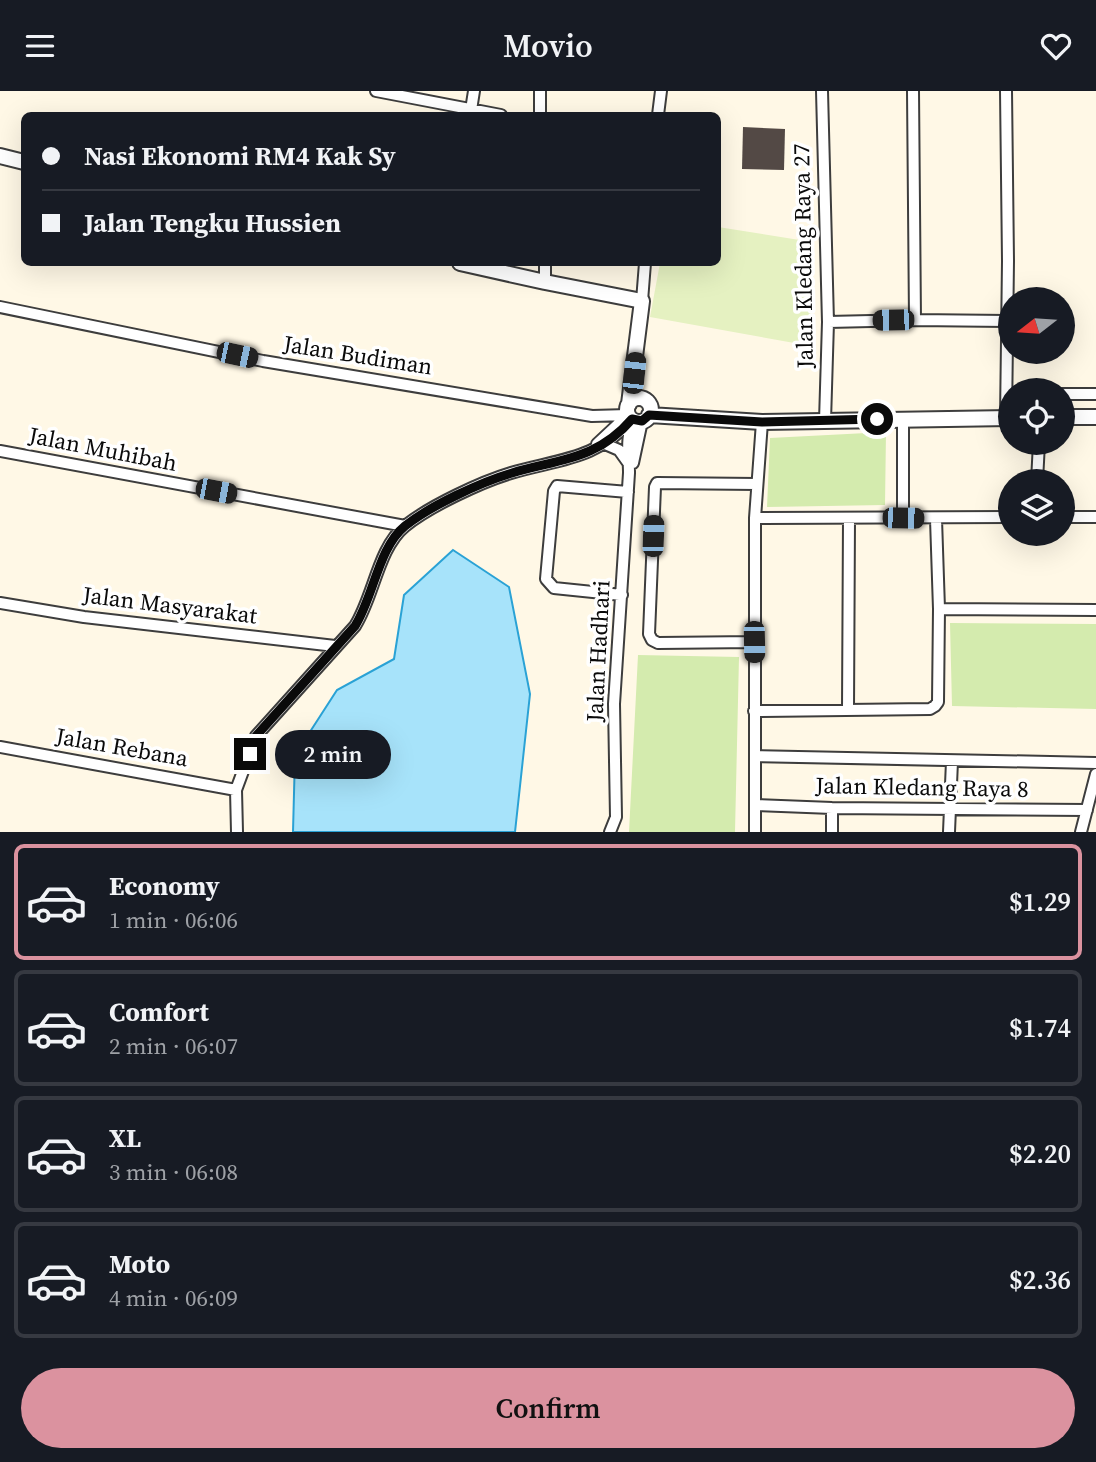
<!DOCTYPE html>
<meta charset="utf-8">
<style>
body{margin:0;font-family:"Source Serif 4",serif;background:#20242c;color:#f1f3f6;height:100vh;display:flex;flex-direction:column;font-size:26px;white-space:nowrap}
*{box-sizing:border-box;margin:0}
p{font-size:23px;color:#9ea1a6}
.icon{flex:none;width:38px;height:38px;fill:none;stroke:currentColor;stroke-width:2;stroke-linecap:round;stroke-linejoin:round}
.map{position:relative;height:741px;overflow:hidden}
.panel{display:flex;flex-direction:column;background:#171b24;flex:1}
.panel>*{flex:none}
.guide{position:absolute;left:21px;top:21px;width:700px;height:154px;border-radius:10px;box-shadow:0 7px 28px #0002;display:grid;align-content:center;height:154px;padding:0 21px;background:#171b24}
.needle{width:46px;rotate:253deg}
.controls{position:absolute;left:998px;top:196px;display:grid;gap:14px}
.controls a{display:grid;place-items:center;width:77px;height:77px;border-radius:50%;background:#171b24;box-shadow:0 7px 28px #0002;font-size:35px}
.end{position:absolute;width:32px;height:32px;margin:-16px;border:9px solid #0a0a0a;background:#fff;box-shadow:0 0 0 4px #fff}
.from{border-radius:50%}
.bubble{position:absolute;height:49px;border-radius:24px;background:#171b24;box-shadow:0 7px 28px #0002;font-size:23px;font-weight:600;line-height:49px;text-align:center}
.car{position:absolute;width:21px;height:42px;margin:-21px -10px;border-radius:9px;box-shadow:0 0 5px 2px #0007;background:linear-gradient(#222 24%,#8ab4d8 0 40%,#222 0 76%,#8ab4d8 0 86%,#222 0)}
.guide b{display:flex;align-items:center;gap:24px;height:66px;font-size:26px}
.guide b+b{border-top:2px solid #363941}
.guide i{width:18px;height:18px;background:#f1f3f6}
ul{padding:12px 0 0;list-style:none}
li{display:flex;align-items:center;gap:21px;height:116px;margin:0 14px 10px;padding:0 7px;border:4px solid #363941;border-radius:10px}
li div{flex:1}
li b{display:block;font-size:26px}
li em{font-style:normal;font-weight:600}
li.current{border-color:#db929f}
li>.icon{width:63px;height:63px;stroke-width:1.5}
.action{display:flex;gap:14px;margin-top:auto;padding:14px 21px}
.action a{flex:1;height:80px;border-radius:42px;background:#db929f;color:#111;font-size:28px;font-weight:600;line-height:80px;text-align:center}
header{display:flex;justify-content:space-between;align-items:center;height:91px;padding:0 21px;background:#171b24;font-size:32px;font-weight:600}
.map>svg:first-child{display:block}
.green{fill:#d4ebae}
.pitch{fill:#e5f1c1}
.water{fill:#a7e3fa;stroke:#2aa2d5;stroke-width:2}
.building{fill:#534945}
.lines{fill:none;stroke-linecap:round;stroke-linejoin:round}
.minor-casing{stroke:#3d3d3d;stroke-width:14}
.tertiary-casing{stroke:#3d3d3d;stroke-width:18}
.minor{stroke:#fff;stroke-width:10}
.tertiary{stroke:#fff;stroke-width:14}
.route{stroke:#0a0a0a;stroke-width:9}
.labels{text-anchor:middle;stroke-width:7;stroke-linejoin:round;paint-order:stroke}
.street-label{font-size:23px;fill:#0a0a0a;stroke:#fff}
</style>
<header><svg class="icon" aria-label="menu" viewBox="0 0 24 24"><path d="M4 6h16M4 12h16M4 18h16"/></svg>Movio<svg class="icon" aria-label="heart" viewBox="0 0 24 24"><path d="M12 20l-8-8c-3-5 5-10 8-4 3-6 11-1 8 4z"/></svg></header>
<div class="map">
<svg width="1096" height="741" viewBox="0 0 1096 741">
<rect width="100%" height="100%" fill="#fff8e6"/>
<path class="green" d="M886,341L885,414L767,416L770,347Z
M950,532L1096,533V618L952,615Z
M638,564L739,566L735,741H629Z"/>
<path class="pitch" d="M718,136L812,151L811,255L650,226L660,172H718Z"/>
<path class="water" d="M453,459L509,496L530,603L515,741H293L295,664L337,599L394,568L404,504Z"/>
<path class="building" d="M743,36L785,38L784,79L742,78Z"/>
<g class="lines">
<g class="minor-casing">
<path id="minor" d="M376,0L501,24
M822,0L828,231L825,330
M913,0L915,229
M471,19L474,0
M540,24V0
M658,24L661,0
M545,172V191
M642,210L645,172
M0,216L263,270L592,325L628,324
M828,231L915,229L1007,230
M1062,303H1096
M1006,327L1008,170L1006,0
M597,353L628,324
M605,353L619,359L629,373
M0,360L405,435
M633,372L642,330
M1037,390L1039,352
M1062,426H1096
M755,427L1010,426
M903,427V328
M622,504L554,497L546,488L554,400L557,395L628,401
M0,512L84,526L335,555
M939,518L1096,519
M754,551L658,552L652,549L649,543L655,396L657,392L757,393
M848,618L849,428
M754,620L930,618L935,615L938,611L939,518L936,428
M0,656L236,699
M755,665L1096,672
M755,714L832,717L1087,719
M237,741L236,699L256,645L355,535C374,505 378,457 405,435C430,415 481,391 511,382C559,368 597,369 632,328
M610,741L616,726L614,613L629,382C629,365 625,345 634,330
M755,741V427L762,331
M832,741V717
M949,741L952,670
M1081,741L1096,683"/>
</g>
<g class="tertiary-casing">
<path id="tertiary" d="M0,65L24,71
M460,172L545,191L642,210L629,313
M627 319a12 12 0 1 1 24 0a12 12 0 1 1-24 0Z
M649,324L762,331L1010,327
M1062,326H1096"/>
</g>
<use href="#minor" class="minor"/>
<use href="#tertiary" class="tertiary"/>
</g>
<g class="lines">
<path class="route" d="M250,663L256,645L355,535C374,505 378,457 405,435C430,415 481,391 512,382C559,368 597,369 632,328L642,330L649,324L762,331L877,328"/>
</g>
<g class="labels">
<g class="street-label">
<text transform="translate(803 165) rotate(-91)" y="8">Jalan Kledang Raya 27</text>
<text transform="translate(358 264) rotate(9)" y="8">Jalan Budiman</text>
<text transform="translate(103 358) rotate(11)" y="8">Jalan Muhibah</text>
<text transform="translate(170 514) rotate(7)" y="8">Jalan Masyarakat</text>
<text transform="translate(598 560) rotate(-87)" y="8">Jalan Hadhari</text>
<text transform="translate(122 656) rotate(10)" y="8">Jalan Rebana</text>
<text transform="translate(922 696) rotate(1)" y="8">Jalan Kledang Raya 8</text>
</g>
</g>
</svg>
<div class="controls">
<a><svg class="needle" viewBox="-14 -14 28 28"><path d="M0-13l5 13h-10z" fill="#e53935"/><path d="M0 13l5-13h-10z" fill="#9ea1a6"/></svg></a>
<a><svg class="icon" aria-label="locate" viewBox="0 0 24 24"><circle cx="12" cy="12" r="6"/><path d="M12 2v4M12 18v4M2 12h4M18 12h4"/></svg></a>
<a><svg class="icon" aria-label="layers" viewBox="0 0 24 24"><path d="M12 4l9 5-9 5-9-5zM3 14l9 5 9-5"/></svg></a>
</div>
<i class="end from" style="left:877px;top:328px"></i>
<i class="end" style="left:250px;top:663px"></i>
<div class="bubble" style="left:275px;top:639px;width:116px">2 min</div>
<i class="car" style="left:893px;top:229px;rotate:269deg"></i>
<i class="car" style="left:237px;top:264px;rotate:102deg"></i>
<i class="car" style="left:634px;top:282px;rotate:6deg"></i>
<i class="car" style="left:216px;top:400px;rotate:101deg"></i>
<i class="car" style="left:903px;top:427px;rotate:91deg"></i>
<i class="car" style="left:653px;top:445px;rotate:2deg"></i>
<i class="car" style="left:754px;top:551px;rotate:179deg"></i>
<div class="guide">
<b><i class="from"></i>Nasi Ekonomi RM4 Kak Sy</b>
<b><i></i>Jalan Tengku Hussien</b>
</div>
</div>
<section class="panel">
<ul>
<li class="current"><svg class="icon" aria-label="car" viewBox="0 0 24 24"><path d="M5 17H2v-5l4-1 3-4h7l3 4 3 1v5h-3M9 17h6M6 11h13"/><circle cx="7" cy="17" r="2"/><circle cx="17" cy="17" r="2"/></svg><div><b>Economy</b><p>1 min · 06:06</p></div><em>$1.29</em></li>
<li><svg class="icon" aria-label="car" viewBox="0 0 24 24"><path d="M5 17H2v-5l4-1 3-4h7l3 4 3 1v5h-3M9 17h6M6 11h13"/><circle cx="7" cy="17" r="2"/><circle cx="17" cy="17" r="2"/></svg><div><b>Comfort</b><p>2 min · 06:07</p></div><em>$1.74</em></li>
<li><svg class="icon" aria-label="car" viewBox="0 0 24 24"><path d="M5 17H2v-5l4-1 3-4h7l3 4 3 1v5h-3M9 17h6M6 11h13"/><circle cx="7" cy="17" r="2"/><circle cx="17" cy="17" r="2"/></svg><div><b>XL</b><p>3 min · 06:08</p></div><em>$2.20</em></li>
<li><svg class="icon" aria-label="car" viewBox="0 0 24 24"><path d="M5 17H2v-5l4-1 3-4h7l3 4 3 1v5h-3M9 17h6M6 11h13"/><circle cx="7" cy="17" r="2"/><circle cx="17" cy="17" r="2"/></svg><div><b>Moto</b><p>4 min · 06:09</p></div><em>$2.36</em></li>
</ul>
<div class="action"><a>Confirm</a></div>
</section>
